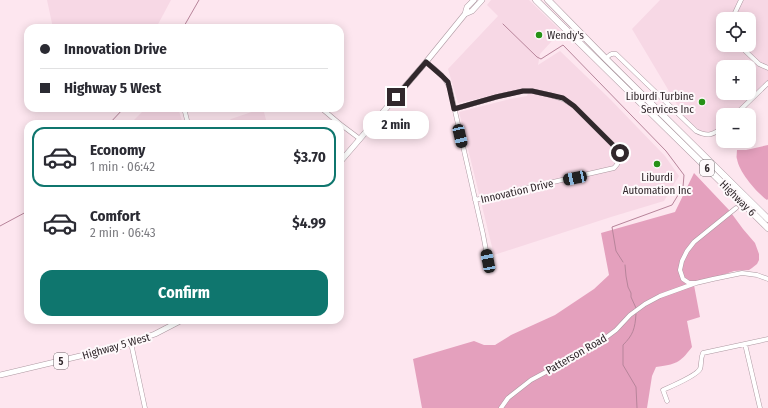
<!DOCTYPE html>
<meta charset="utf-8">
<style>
body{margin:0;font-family:"Fira Sans Condensed",sans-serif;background:#f2f2f3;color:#2b2b33;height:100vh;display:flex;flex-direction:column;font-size:15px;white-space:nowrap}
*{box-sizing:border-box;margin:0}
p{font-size:13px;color:#7c7c81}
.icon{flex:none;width:22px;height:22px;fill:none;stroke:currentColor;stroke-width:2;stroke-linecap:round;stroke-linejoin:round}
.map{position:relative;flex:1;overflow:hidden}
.drawer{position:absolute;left:24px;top:120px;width:320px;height:204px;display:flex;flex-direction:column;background:#fff;border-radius:12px;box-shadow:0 2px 10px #0003}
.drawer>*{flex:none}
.guide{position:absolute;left:24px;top:24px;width:320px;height:88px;border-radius:12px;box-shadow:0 2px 10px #0003;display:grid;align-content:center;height:88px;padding:0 16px;background:#fff}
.tools{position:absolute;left:716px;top:12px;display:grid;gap:8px}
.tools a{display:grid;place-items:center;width:40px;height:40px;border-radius:8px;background:#fff;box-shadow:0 2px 10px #0003;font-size:20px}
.end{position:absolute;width:18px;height:18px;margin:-9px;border:5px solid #31282c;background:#fff;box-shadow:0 0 0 2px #fff}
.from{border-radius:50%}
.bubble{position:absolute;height:28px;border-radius:12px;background:#fff;box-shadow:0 2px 10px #0003;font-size:13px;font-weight:700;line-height:28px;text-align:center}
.car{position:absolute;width:12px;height:24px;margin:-12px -6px;border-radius:5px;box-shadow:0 0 3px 1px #0007;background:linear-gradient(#222 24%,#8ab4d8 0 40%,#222 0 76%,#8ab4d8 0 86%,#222 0)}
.guide b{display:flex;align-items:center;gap:14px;height:38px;font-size:15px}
.guide b+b{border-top:1px solid #e1e1e2}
.guide i{width:10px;height:10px;background:#2b2b33}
ul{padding:7px 0 0;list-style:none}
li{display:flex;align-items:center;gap:12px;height:60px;margin:0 8px 6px;padding:0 8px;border:2px solid transparent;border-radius:12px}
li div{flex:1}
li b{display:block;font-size:15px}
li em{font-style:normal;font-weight:700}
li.selected{border-color:#0f766e}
li>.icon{width:36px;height:36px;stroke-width:1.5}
.primary-button{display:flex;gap:8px;margin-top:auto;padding:8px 16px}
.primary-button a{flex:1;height:46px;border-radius:12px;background:#0f766e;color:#fff;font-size:16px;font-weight:700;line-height:46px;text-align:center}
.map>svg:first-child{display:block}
.built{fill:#f7d8e5;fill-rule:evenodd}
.forest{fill:#e4a0bd}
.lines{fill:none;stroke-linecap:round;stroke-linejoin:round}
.stream{stroke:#b7849a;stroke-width:1}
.minor-casing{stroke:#ad98a1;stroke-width:5}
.major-casing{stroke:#ad98a1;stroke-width:6}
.highway-casing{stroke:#ad98a1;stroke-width:7}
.minor{stroke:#fff;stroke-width:4}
.major{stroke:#fff;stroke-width:5}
.highway{stroke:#fff;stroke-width:6}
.route{stroke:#31282c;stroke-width:5}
.poi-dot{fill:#269116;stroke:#fef9fb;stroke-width:1.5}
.labels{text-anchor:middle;stroke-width:4;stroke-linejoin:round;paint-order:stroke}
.shield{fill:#fef9fb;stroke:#6e676a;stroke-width:1}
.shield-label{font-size:10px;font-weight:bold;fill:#31282c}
.poi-label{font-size:11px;fill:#31282c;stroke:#fef9fb;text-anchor:start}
.street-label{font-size:11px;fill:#31282c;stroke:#fef9fb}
</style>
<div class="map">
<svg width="768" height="408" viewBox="0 0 768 408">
<rect width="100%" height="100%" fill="#fde6ef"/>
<path class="built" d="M47,0H171L156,28H53Z
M491,0H529L561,31L540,54L538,65L560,51L610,99L665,156L679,176L664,201L611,217L494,255L459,112L510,99L527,96L530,88L458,103L448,69L498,16L487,5Z
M660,0H768V80L733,115H723V125L719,129L712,132L705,133L699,130L685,118L632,29ZM723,19H749V45H723ZM723,67H749V93H723Z
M146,108H178L183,124H130Z
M263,108L267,124H225L231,119Z"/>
<path class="forest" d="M768,145V199L767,200C756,192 739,172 737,159C736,157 737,153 737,150H746Z
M694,173L729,210L743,229L755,243L759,254V260L757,264L752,268L749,270L734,271L694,285L700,317L687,321L692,347C679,364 676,364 656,367L652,376L647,408H422L413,359L474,341L484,345H495L511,335L555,315L594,289L609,275L601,233L675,212Z"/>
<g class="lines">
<path class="stream" d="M503,24L537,57L541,59L563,45L666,151L684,175L683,187L672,205L612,227L616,251L623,262
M183,28L199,0
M109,124L124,108
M0,226L28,211
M625,265L626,276L628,287L631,293V297L636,308
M636,314C635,329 633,335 623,345V365L636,387L637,408"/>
<g class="minor-casing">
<path id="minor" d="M732,19L741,0
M739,45L759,64L768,68
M606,59C609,55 611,53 616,54L696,131C708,137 713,135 723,127
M426,62C436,70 446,77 450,89L483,234L488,261
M184,108L188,124
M321,108L340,124
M454,109L500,96L523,91H532L550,95L563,99L574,106L618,150C622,157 619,163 614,168L475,200
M735,115L768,83
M340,124L360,139
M736,208L694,242L687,251L682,261L680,270L683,279L689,283H696L713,279L742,273L757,275L768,279
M131,343L145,408
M745,344L760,408
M667,401L663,390C670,387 697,375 700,369C702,364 700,359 703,353L768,339
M501,408L508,398L531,380L585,351L604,339L616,330L630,315L645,304L660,296L696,283"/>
</g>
<g class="major-casing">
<path id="major" d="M465,14L472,11L482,0
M340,162L426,62L465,14L467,7L474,0
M0,375L122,346L155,334L182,320"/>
</g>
<g class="highway-casing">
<path id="highway" d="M536,0L768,228
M548,0L606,59L768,219"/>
</g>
<use href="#minor" class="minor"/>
<use href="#major" class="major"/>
<use href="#highway" class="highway"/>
</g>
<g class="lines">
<path class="route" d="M396,97L426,62L442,76L448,82L454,109L496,97L523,91H532L550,95L563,98L574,106L617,149L620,153"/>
</g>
<g class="poi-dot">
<circle cx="539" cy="35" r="4"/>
<circle cx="702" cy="102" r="4"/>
<circle cx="657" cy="164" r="4"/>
</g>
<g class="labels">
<g class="shield">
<rect x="700" y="160" width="14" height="16" rx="3"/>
<rect x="54" y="353" width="14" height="16" rx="3"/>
</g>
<g class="shield-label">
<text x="707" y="172">6</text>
<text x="61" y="365">5</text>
</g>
<g class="poi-label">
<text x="547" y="39">Wendy's</text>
<text x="694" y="100" text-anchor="end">Liburdi Turbine<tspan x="694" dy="13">Services Inc</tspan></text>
<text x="657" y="181" text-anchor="middle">Liburdi<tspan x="657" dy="13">Automation Inc</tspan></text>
</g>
<g class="street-label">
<text transform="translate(517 191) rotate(-13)" y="4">Innovation Drive</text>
<text transform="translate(738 198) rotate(45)" y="4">Highway 6</text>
<text transform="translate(116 346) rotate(-16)" y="4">Highway 5 West</text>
<text transform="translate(576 354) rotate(-30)" y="4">Patterson Road</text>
</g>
</g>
</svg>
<div class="tools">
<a><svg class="icon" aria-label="locate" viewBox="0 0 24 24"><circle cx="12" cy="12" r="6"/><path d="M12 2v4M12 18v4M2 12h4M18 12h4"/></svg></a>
<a>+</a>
<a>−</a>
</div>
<i class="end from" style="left:620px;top:153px"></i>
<i class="end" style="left:396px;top:97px"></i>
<div class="bubble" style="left:363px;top:111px;width:66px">2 min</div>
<i class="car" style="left:460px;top:136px;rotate:167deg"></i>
<i class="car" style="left:575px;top:178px;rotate:258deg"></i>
<i class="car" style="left:488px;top:261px;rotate:349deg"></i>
<div class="guide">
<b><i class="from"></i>Innovation Drive</b>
<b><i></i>Highway 5 West</b>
</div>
<section class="drawer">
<ul>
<li class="selected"><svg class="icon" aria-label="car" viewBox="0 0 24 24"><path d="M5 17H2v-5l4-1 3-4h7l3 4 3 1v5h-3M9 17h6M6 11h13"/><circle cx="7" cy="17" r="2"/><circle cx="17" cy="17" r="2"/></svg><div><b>Economy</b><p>1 min · 06:42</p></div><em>$3.70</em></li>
<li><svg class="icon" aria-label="car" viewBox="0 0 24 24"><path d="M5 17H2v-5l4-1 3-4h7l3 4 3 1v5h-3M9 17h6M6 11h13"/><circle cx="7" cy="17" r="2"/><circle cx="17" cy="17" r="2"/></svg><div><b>Comfort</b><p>2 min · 06:43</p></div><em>$4.99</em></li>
</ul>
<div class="primary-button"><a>Confirm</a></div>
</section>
</div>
